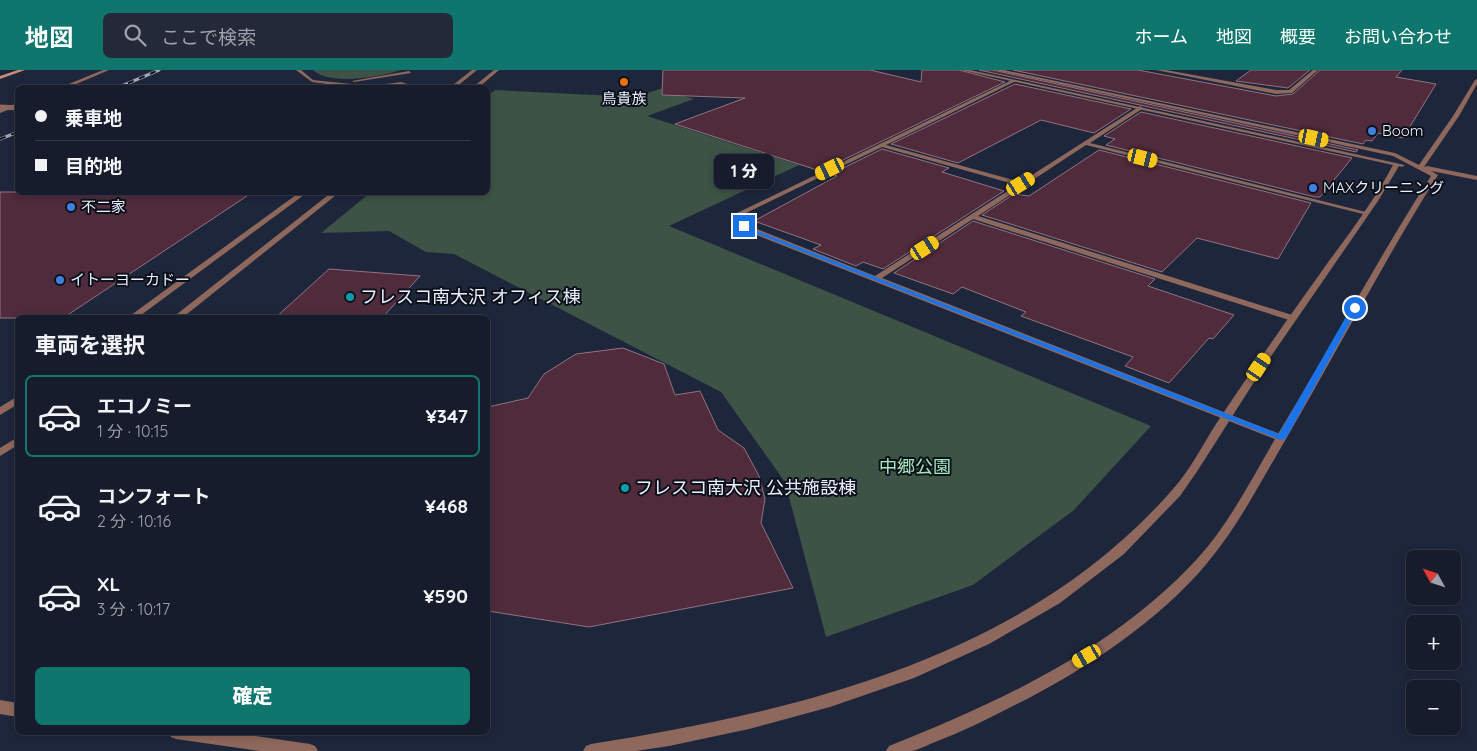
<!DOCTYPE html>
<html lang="ja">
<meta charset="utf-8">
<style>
body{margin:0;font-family:Quicksand,"Noto Sans JP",sans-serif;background:#232938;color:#f1f3f6;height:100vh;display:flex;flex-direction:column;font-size:19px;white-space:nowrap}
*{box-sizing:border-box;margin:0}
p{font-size:16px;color:#9ea1a9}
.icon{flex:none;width:28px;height:28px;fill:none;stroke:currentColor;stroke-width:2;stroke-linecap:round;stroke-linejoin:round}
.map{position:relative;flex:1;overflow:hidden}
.details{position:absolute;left:15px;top:245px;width:475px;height:420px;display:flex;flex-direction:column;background:#161c2c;border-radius:8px;box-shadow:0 2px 8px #0003,0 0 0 1px #353a48}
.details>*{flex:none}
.top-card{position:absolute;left:15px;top:15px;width:475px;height:110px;border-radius:8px;box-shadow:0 2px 8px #0003,0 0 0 1px #353a48;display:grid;align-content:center;height:110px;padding:0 20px;background:#161c2c}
.needle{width:32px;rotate:310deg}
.controls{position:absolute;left:1406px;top:480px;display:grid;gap:10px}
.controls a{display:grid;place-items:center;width:55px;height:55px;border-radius:8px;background:#161c2c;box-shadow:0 2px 8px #0003,0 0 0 1px #353a48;font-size:25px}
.end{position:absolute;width:22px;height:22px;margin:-11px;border:6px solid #1a73e8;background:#fff;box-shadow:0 0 0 2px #fff}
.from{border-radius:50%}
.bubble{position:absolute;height:35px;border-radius:8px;background:#161c2c;box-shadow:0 2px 8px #0003,0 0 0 1px #353a48;font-size:16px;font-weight:800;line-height:35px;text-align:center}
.car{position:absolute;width:15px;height:30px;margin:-15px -8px;border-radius:6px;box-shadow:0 0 4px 1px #0007;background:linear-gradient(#f5c518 24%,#345 0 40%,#f5c518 0 76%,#345 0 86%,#f5c518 0)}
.top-card b{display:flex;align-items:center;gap:18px;height:48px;font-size:19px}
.top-card b+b{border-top:1px solid #353a48}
.top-card i{width:12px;height:12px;background:#f1f3f6}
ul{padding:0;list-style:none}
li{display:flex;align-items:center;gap:15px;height:82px;margin:0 10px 8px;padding:0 10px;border:2px solid transparent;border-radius:8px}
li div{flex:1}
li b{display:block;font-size:19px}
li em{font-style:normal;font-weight:800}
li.active{border-color:#0f766e}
li>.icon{width:45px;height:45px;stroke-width:1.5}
h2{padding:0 20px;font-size:22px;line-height:60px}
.button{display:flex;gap:10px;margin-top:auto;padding:10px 20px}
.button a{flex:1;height:58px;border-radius:8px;background:#0f766e;color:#fff;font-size:20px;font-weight:800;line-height:58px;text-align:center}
header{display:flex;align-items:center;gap:30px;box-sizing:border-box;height:70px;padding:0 25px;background:#0f766e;color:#fff}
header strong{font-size:24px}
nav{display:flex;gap:28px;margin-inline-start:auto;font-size:18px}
.search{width:350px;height:45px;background:#232938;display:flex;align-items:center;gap:12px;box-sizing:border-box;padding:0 18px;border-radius:8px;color:#9ea1a9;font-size:19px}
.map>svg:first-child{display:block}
.green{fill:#3c5345}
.building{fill:#4f2b3c;stroke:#917380}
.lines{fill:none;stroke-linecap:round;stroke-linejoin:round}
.service{fill:#8e685c;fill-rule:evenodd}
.minor{fill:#8e685c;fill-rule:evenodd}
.tertiary{fill:#8e685c;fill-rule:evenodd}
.secondary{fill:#c98c79;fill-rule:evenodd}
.rail-casing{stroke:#9fa6b7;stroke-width:3}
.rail{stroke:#0c1019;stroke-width:2;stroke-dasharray:6;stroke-linecap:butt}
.pedestrian-bridge{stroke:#8e685c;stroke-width:5}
.route{fill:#1a73e8}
.food-dot{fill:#e8710a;stroke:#0c1019;stroke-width:2}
.shop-dot{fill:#3f7fe0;stroke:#0c1019;stroke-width:2}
.culture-dot{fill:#0f9aa8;stroke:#0c1019;stroke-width:2}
.labels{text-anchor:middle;stroke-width:4;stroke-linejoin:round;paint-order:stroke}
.far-poi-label{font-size:15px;fill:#e9effe;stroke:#0c1019;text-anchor:start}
.poi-label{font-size:18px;fill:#e9effe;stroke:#0c1019;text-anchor:start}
.park-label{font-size:18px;fill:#a4e7bd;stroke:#0c1019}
</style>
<header>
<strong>地図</strong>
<div class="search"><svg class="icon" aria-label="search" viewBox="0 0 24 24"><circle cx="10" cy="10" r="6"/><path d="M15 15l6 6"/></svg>ここで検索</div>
<nav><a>ホーム</a><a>地図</a><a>概要</a><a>お問い合わせ</a></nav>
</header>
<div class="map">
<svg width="1477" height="681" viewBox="0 0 1477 681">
<rect width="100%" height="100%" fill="#1e263b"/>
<path class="green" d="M313,0H401C380,7 330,16 313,0Z
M719,0L673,23L694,29L647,46L799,95L669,156L1151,356L1074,440L973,515L826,567L785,412L721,322L454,184L426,182L389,161L321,163L370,123L488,122V26L495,20L635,27Z"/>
<path class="building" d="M663,0H870L921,12L922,0H959L1005,12L820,101L675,54L745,28L662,25Z
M979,0H993L1358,80L1356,82Z
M1013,0H1138L1276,26L1293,24L1320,0H1402L1396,7L1436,14L1403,68L1378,63L1372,71L1366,70L1363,74Z
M1251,0H1310L1288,18L1236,11Z
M1015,14L1131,39L1094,63L1041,50L958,93L891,74Z
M1141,42L1352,88L1320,127H1315L1106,75L1115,69L1104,66Z
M882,79L949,98L942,102L1004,121L883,199L863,192L856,196L813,179L821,175L754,151L837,106L831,104Z
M1099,80L1311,133L1278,189L1197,168L1162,202L982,145L1014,124L1029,126Z
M0,122H253L63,248H0Z
M973,151L1155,209L1148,216L1234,245L1213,269L1209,268L1169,313L1125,296L1133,287L1021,246L1026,242L962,217L953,224L894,203Z
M329,199L420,206L382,248H275Z
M623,278L664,294L675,325L700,321L718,360L744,378L759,406L765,429L761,453L793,518L589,557L488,541V337L528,328L544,304L576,284Z"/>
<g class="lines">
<path class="service" d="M296,0H301L313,10L371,16L401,12L420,18H406L400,15L382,18H356L312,12Z
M409,1L411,3L354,12L352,11Z"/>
<path class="minor" d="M103,0H109L67,18H59Z
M1156,0H1166L1276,20H1289L1313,0H1318L1292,23L1276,24Z
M1012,10L1016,11L886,75L1021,112L1140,36L1143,38L1142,39L1090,73L1370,143L1367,145L1086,75L978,146L1295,246L1296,248L1295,250H1289L973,149L882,208L1285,366L1286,368L1285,370H1277L741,159L734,151L737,143ZM882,77L1017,115L875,206L747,155L742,151V145Z
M18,33V36L0,43V39Z"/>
<path class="tertiary" d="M472,0H477L455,18H449Z
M494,0H499L478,18H472Z
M961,0H970L1405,95L1402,97L1399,96L1378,131L1263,298L1198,400L1180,426L1124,484L1060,533L989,574L914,608L830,637L749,659L669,676L636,681H583L586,676L591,674C801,641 1027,587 1173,419C1190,400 1202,376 1216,354C1233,328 1251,302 1269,276C1289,247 1309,219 1329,191C1352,160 1375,129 1393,95Z
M995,0H1004L1395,83L1419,95L1453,46L1475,10L1477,9V14L1459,46L1424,97L1427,96L1477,106V110L1431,101L1438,105C1384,191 1337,281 1286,369C1261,411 1239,455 1208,492C1159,552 1079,604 1011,637C986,650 961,662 935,672C927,675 919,680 911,681C903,681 894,681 886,681L889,676C1000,632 1114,579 1197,489C1229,454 1251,410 1275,369C1328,282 1376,192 1431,106L1393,86Z
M300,122H308L137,248H127Z
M332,122H340L182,248H172Z
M18,326V334L0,345V337Z
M18,367V375L0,386V378Z
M0,630L18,633V647L0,644Z
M169,662H229L310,674L315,676L318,681H260L176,669L171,667Z"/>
<path class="secondary" d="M18,0H25L0,9V6Z"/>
<g class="rail-casing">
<path id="rail" d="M117,18L159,0
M0,69L18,62"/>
</g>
<use href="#rail" class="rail"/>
<path class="pedestrian-bridge" d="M0,37L18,38"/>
</g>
<path class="route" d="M742,155L1279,364L1351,238L1355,236L1358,238L1286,368L1281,370L742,158Z"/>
<circle class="food-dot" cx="624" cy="12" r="5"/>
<g class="shop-dot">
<circle cx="1372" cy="61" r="5"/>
<circle cx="1313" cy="118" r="5"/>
<circle cx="71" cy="137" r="5"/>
<circle cx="60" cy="210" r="5"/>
</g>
<g class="culture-dot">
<circle cx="350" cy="227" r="5"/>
<circle cx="625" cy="418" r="5"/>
</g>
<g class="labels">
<g class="far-poi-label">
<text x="624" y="34" text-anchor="middle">鳥貴族</text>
<text x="1382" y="66">Boom</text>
<text x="1323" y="123">MAXクリーニング</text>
<text x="81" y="142">不二家</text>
<text x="70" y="215">イトーヨーカドー</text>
</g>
<g class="poi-label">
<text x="360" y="233">フレスコ南大沢 オフィス棟</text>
<text x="635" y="424">フレスコ南大沢 公共施設棟</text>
</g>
<g class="park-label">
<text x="915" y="403">中郷公園</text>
</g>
</g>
</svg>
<div class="controls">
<a><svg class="needle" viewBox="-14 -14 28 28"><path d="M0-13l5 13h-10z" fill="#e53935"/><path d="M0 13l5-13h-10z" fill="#9ea1a9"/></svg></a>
<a>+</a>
<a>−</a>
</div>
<i class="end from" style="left:1355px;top:238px"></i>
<i class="end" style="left:744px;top:156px"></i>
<div class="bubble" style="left:714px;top:84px;width:60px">1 分</div>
<i class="car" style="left:1314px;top:68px;rotate:102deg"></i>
<i class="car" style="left:1143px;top:88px;rotate:104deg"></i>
<i class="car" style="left:830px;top:99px;rotate:244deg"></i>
<i class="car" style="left:1021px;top:114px;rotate:59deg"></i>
<i class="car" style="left:925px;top:178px;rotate:58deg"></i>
<i class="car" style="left:1259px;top:297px;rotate:34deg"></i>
<i class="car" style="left:1087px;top:586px;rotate:240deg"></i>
<div class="top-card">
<b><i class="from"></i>乗車地</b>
<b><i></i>目的地</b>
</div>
<section class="details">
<h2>車両を選択</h2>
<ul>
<li class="active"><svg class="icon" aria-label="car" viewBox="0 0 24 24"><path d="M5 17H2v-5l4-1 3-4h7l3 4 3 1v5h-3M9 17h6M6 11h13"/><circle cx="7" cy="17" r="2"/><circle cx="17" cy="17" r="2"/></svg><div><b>エコノミー</b><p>1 分 · 10:15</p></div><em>¥347</em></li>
<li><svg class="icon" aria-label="car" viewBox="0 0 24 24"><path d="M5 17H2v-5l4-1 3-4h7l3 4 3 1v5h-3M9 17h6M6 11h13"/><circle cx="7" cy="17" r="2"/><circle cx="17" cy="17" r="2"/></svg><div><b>コンフォート</b><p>2 分 · 10:16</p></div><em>¥468</em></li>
<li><svg class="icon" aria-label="car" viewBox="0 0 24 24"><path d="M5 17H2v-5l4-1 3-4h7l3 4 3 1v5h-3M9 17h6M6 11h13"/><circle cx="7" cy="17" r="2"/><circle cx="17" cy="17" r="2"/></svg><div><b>XL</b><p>3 分 · 10:17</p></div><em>¥590</em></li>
</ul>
<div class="button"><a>確定</a></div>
</section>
</div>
